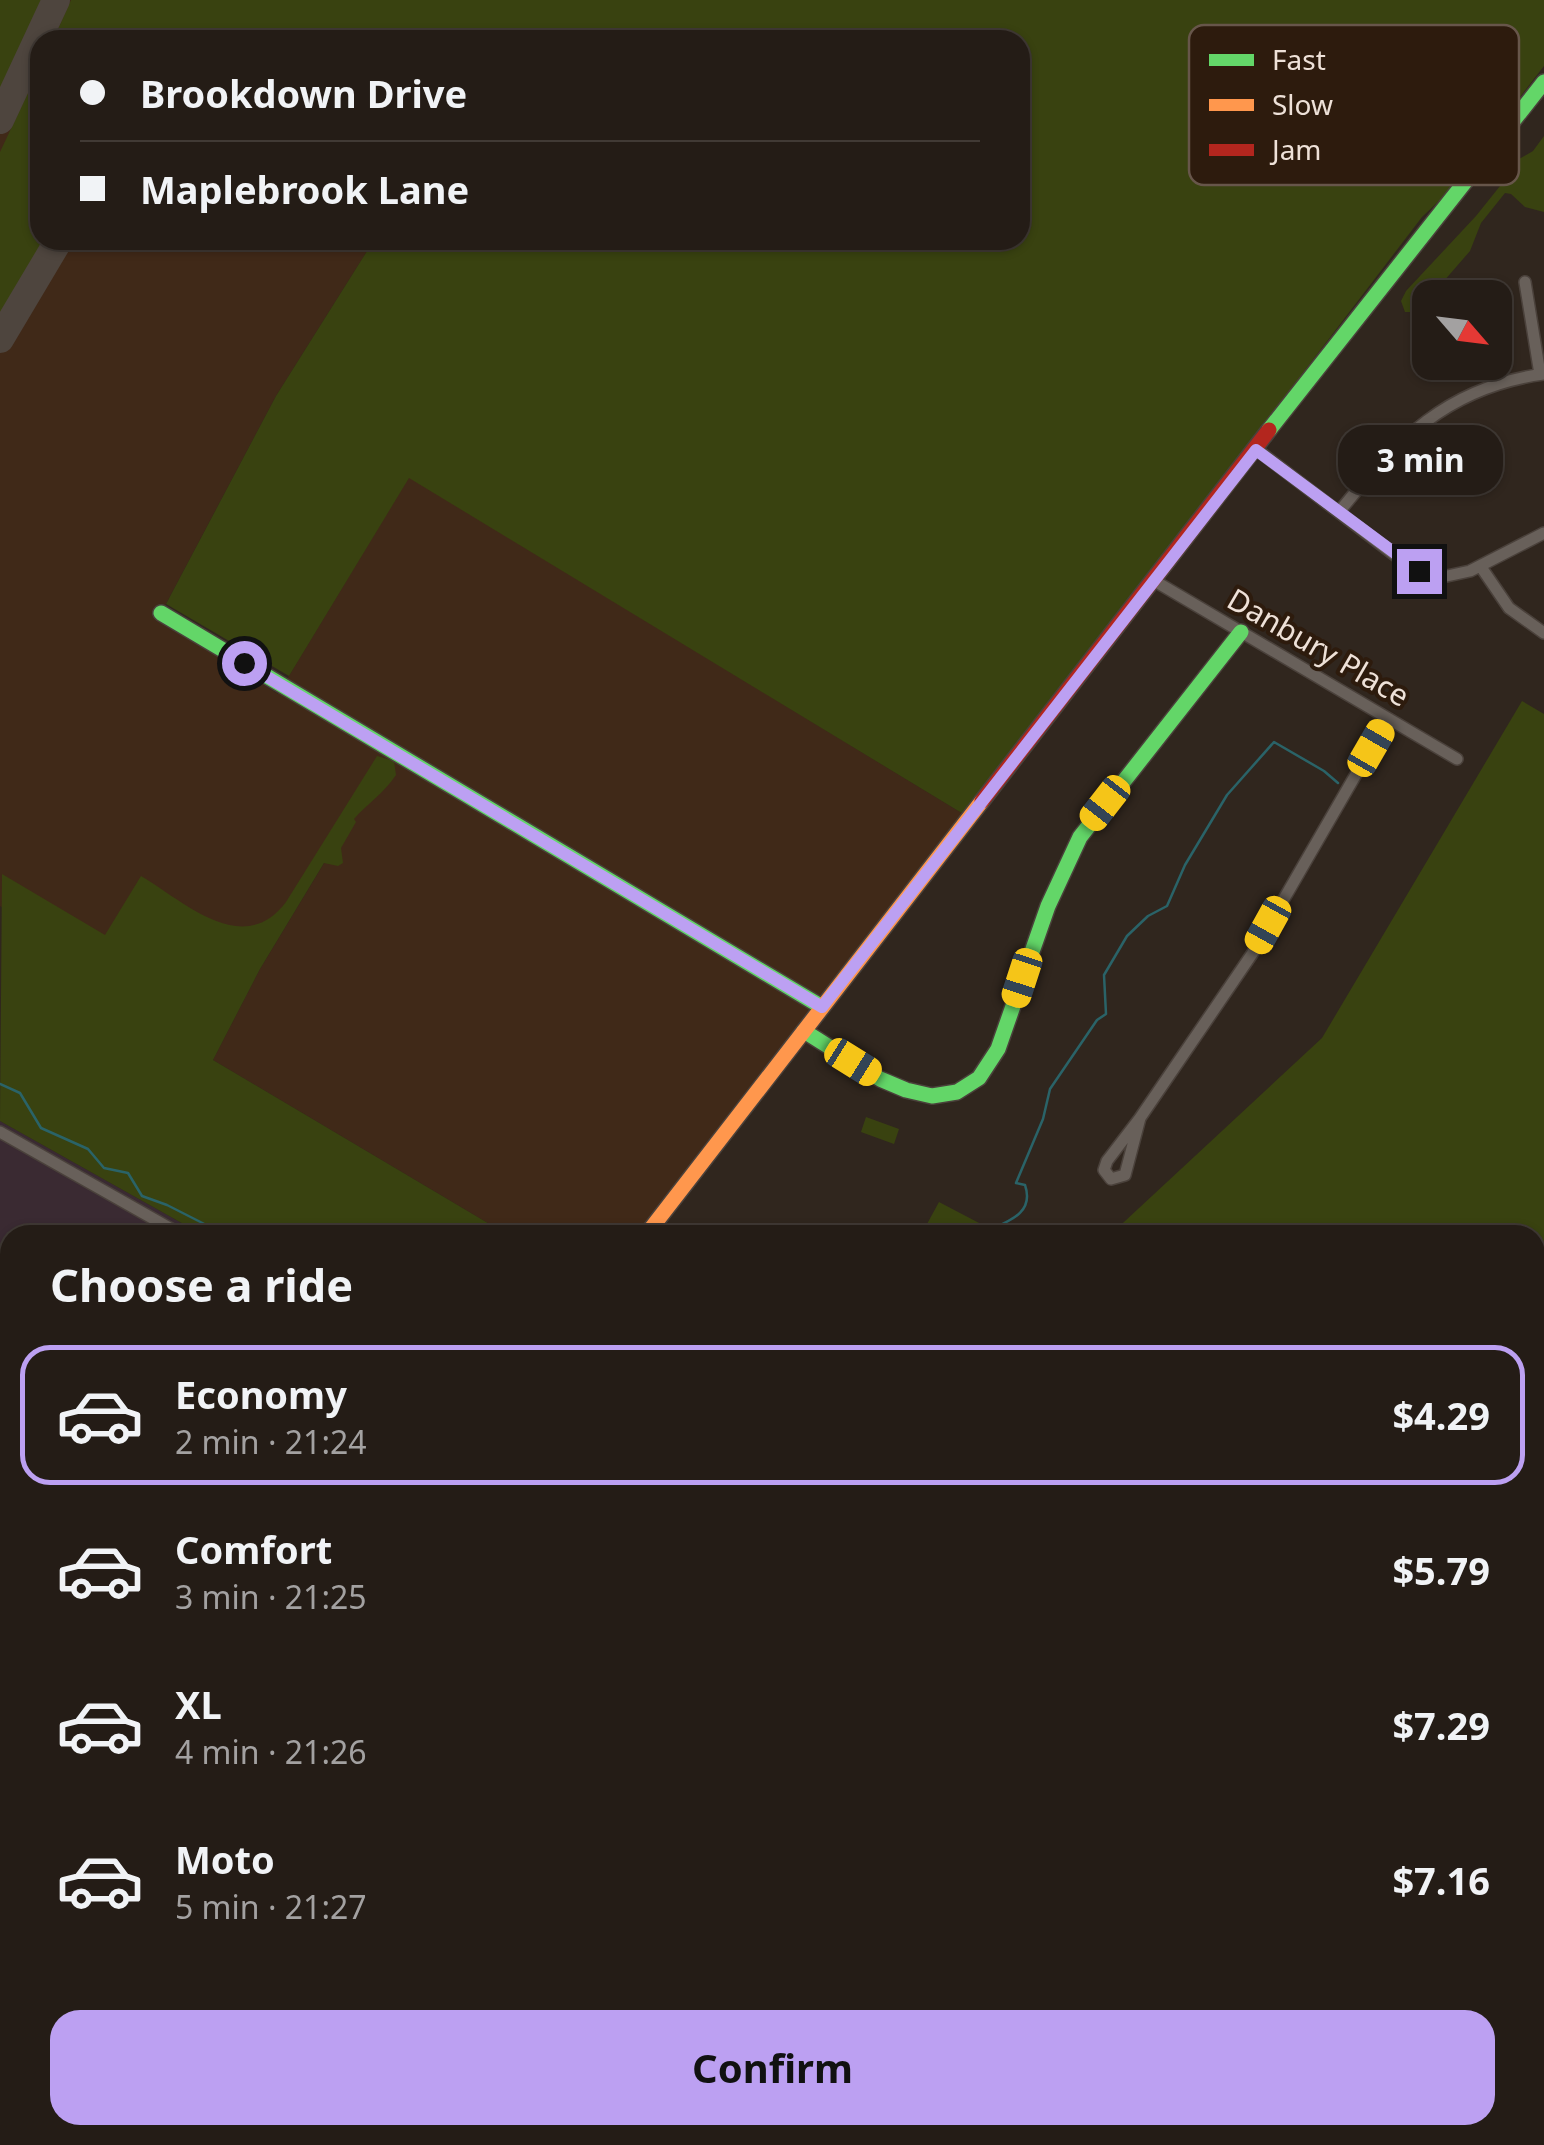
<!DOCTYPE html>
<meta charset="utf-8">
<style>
body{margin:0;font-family:"Noto Sans",sans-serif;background:#302923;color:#f1f3f6;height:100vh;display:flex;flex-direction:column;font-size:38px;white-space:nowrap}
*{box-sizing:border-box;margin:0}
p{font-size:32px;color:#a3a1a1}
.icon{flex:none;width:55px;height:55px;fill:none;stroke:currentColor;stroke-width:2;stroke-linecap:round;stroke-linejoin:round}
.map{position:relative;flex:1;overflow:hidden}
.sheet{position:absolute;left:0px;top:1225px;width:1545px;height:920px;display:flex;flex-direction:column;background:#241c16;border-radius:30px 30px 0 0;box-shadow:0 2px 8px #0004,0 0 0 2px #413a35}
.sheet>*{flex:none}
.banner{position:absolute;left:30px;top:30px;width:1000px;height:220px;border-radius:30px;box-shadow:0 2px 8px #0004,0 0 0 2px #413a35;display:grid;align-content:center;height:220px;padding:0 50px;background:#241c16}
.needle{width:65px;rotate:118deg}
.controls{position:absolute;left:1412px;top:280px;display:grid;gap:20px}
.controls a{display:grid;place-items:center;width:100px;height:100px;border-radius:20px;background:#241c16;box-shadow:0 2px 8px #0004,0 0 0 2px #413a35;font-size:50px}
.end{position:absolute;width:45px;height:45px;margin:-22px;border:12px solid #bca0f2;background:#111;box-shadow:0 0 0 5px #111}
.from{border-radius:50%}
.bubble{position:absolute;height:70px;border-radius:30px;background:#241c16;box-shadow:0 2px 8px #0004,0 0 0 2px #413a35;font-size:32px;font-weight:700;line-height:70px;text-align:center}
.car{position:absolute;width:30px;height:60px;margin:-30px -15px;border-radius:12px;box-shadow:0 0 8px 2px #0007;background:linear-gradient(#f5c518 24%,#345 0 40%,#f5c518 0 76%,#345 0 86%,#f5c518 0)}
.banner b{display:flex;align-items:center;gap:35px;height:95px;font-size:38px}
.banner b+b{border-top:2px solid #413a35}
.banner i{width:25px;height:25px;background:#f1f3f6}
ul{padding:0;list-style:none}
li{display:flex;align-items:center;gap:30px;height:140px;margin:0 20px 15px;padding:0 30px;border:5px solid transparent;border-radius:30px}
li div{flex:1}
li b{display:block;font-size:38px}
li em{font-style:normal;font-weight:700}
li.active{border-color:#bca0f2}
li>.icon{width:90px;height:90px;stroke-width:1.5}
h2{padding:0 50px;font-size:45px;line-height:120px}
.primary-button{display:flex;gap:20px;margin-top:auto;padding:20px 50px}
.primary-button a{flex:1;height:115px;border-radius:30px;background:#bca0f2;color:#111;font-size:40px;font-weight:700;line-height:115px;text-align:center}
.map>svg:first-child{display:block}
.built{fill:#402918}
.industrial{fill:#3a2a32}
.green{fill:#394210}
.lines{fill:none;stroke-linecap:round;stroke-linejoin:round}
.stream{stroke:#2a6368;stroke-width:2.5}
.taxiway{stroke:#4e453e;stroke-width:28}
.street-casing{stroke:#4a413b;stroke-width:14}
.fast-casing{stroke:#4a413b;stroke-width:18}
.slow-casing{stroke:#4a413b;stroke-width:18}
.jam-casing{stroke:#4a413b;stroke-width:18}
.street{stroke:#68605a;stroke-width:11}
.fast{stroke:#63d668;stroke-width:15}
.slow{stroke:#ff974d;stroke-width:15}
.jam{stroke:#b3261e;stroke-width:15}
.route{stroke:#bca0f2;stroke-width:12}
.labels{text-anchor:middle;stroke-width:8;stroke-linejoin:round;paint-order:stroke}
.street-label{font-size:30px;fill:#eee1d8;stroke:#2d1b0d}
.key{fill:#2d1b0d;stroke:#67564a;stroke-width:2.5}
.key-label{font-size:28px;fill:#eee1d8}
</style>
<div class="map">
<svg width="1544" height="2145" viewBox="0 0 1544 2145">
<rect width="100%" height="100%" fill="#30261e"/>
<path class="built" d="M0,0H207L183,40H40V240H374L276,396L158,619L278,694L409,477L965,815L642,1235H508L213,1060L260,969L378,774L208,1045L0,906Z"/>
<path class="industrial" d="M0,1121L203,1235H10V1696L0,1690Z"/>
<path class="green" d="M0,0H42L0,91Z
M71,0H1544V66L1440,200L1422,217L965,815L409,478L289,676L166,604L276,396L374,240H1020V40H53Z
M40,67V240H60L0,337V152Z
M1544,136V212L1525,207L1511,194L1505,193L1481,223L1470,251L1417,312H1405L1401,301L1406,291L1476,216L1500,186L1512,163L1533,151Z
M1522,701L1544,714V2141L1532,2135H1535V1235H1110L1322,1038Z
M377,756L394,761L396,775C384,793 366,805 354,819L356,822L341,848L343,863L338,866L324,863L260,969L213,1060L508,1235H203L0,1121L2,874L105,935L141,876C185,902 243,959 286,902Z
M866,1117L899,1129L894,1144L861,1132Z
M939,1202L1002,1235H921Z
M0,1690L10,1696V2135H124L118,2145H0Z
M354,2135H1362L1357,2145H1169L1123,2139L1085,2145H355Z"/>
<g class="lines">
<path class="stream" d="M0,1084L20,1093L41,1128L88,1149L104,1168L128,1173L142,1196L167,1205L226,1235
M979,1235C1001,1223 1036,1217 1025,1185L1016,1183L1043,1119L1050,1089L1097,1020L1106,1014L1104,975L1127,936L1148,916L1167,906L1185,865L1227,795L1274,742L1324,771L1338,783
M1535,1370L1544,1366
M414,2145L416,2135"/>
<path class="taxiway" d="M0,120L56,0
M0,339L59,240"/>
<g class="street-casing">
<path id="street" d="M1525,282L1540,374
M1256,449L1396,556L1426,573L1447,576L1470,571L1544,533
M1339,512C1397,440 1447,387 1544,374
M1481,567L1509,608L1544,633
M1153,580L1457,759
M1140,1118L1107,1161L1104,1170L1111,1179L1125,1175L1140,1118L1252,954L1388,719
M0,1132L182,1235
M0,1457L10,1463
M1498,2145L1504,2135"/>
</g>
<g class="fast-casing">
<path id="fast" d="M1269,430L1544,82
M161,613L822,1007
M804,1031L880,1079L906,1090L932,1096L957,1092L979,1078L998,1049L1048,906L1080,837L1241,632"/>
</g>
<g class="slow-casing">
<path id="slow" d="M646,1235L982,801
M124,2145L130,2135"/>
</g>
<g class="jam-casing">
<path id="jam" d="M982,801L1269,430"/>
</g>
<use href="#street" class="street"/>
<use href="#fast" class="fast"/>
<use href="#slow" class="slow"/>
<use href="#jam" class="jam"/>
</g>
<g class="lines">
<path class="route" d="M244,663L822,1007L1256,450L1419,571"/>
</g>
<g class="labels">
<g class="street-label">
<text transform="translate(1318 648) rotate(30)" y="10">Danbury Place</text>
</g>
</g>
<rect x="1189" y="25" width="330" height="160" rx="15" class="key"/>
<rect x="1209" y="54" width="45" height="12" fill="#63d668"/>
<rect x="1209" y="99" width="45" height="12" fill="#ff974d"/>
<rect x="1209" y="144" width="45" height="12" fill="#b3261e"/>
<g class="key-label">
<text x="1272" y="70">Fast</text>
<text x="1272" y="115">Slow</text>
<text x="1272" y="160">Jam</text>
</g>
</svg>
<div class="controls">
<a><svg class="needle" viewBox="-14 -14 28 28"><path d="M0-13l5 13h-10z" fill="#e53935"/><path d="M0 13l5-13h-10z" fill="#a3a1a1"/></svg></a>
</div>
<i class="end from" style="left:244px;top:663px"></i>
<i class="end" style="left:1419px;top:571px"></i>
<div class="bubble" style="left:1338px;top:425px;width:165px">3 min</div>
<i class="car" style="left:1371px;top:748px;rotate:30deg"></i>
<i class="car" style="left:1105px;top:803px;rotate:218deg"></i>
<i class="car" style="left:1268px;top:925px;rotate:209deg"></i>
<i class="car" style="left:1022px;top:978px;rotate:198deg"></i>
<i class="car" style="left:853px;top:1062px;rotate:122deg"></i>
<div class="banner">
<b><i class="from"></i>Brookdown Drive</b>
<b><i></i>Maplebrook Lane</b>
</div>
<section class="sheet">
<h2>Choose a ride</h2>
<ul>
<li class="active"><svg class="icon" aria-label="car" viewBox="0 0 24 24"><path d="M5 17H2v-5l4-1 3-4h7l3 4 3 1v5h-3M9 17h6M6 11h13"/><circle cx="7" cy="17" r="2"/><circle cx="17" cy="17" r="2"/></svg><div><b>Economy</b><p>2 min · 21:24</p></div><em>$4.29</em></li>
<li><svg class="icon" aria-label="car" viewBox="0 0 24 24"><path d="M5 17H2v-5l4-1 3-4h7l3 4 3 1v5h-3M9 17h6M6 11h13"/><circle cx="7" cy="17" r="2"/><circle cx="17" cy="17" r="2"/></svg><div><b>Comfort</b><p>3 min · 21:25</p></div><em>$5.79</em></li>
<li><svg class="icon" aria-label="car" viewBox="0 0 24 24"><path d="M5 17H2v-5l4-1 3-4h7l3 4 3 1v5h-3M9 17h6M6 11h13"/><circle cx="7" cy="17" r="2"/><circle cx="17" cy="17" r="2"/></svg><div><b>XL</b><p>4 min · 21:26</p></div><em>$7.29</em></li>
<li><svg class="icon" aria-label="car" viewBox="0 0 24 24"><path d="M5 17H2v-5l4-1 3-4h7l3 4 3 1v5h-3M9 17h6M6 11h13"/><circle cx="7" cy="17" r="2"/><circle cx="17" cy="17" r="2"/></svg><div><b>Moto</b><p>5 min · 21:27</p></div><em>$7.16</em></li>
</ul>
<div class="primary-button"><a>Confirm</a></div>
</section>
</div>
